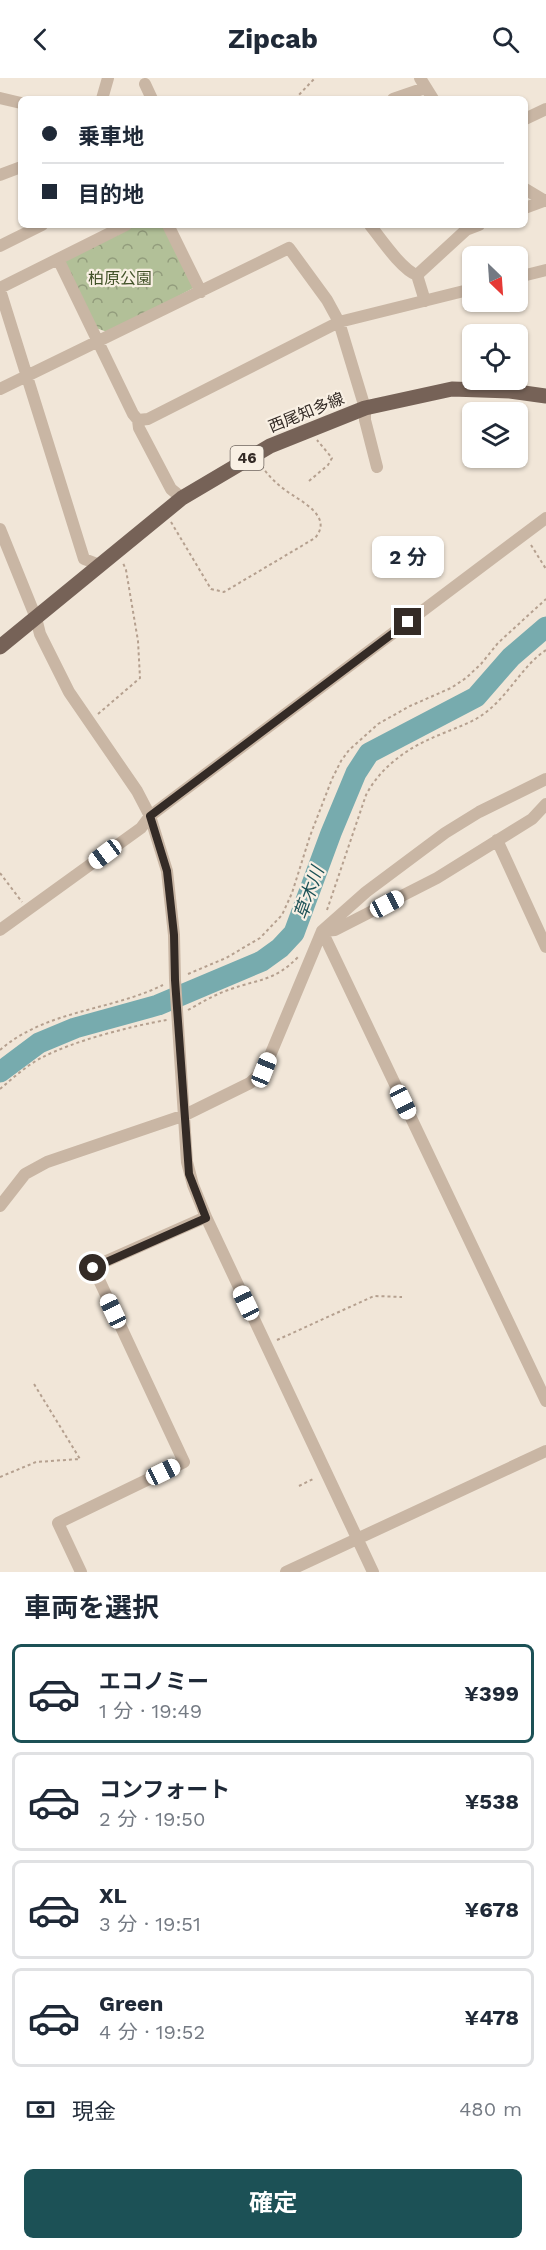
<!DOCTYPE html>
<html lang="ja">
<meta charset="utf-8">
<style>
body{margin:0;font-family:"Work Sans","Noto Sans JP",sans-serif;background:#f2f2f3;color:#1f2937;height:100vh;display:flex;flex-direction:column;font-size:22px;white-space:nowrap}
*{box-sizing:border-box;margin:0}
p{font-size:20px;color:#747a83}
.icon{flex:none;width:33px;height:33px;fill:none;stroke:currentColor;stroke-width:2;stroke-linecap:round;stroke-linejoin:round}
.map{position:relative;height:1494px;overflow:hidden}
.details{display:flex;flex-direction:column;background:#fff;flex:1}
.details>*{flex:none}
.banner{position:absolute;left:18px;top:18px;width:510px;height:132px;border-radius:9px;box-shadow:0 2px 4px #0004;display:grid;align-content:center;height:132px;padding:0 24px;background:#fff}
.needle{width:39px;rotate:155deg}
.fabs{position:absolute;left:462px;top:168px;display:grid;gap:12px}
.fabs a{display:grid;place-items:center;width:66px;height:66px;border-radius:9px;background:#fff;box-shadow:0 2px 4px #0004;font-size:30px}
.end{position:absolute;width:27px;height:27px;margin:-14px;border:8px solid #342b26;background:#fff;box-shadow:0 0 0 3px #fff}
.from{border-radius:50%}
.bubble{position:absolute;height:42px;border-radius:9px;background:#fff;box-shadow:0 2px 4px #0004;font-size:20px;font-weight:700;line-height:42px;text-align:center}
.car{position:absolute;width:18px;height:36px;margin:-18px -9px;border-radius:8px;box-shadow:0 0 4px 2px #0007;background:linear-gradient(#fff 24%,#345 0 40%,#fff 0 76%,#345 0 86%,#fff 0)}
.banner b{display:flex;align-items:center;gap:21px;height:57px;font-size:22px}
.banner b+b{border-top:2px solid #e0e1e3}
.banner i{width:15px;height:15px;background:#1f2937}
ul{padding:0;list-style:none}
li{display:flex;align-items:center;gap:18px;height:99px;margin:0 12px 9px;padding:0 12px;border:3px solid #e0e1e3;border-radius:9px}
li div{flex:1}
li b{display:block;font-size:22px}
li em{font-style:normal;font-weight:700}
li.current{border-color:#1c5156}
li>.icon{width:54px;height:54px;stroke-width:1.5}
h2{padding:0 24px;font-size:27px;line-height:72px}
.pay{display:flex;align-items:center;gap:15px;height:66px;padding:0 24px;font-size:22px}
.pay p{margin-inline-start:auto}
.primary-button{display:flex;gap:12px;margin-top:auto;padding:12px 24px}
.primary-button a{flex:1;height:69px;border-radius:9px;background:#1c5156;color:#fff;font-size:24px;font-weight:700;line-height:69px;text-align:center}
header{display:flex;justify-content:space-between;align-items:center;height:78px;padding:0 24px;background:#fff;font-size:27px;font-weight:700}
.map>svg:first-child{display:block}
.forest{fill:url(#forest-crowns)}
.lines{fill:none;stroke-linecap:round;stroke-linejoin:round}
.river{stroke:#77abae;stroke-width:21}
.path{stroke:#b5a08f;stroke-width:2;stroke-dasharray:3 3;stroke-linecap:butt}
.minor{stroke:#c9b6a4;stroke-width:12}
.major{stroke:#766257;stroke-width:15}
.route{stroke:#342b26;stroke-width:8}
.labels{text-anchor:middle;stroke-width:4.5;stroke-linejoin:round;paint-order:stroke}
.shield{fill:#f9f0e4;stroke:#6f665f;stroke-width:1.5}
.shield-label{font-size:15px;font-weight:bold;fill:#342b26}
.park-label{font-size:16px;fill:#43532a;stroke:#f9f0e4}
.street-label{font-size:16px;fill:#342b26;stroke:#f9f0e4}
.water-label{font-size:18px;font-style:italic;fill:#1c5156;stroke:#f9f0e4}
</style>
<header><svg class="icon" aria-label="back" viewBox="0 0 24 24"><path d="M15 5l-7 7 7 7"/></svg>Zipcab<svg class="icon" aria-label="search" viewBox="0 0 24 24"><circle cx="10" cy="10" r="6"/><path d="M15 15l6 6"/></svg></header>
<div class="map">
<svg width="546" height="1494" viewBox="0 0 546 1494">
<defs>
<pattern id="forest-crowns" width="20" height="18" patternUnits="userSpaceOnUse" patternTransform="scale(1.5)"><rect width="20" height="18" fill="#b2c098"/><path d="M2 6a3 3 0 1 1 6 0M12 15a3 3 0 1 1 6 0" fill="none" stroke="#929c7c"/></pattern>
</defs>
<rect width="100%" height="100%" fill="#f1e6d8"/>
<path class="forest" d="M134,147H164L195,209L110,255L96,250L58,181Z"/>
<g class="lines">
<path class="river" d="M0,994L39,965L75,950L158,927L262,883L280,870L294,855L331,755L356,695L369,675L476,619L511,579L546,549"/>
<path class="path" d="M520,20L521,21
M295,21L315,0
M309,403L328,387L332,380L317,362
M171,444L211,511L224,514L315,460C334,438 300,423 285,412C276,405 268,398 262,388
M531,467L546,491
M98,636L140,600L138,563L126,492L123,485
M0,795L22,824
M327,832L366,717C381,688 409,669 439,657C455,650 472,645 485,635C509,617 523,587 546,572
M188,896L226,880L260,860L282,837L292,815L310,758L332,701L341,683L349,672L378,646L410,628L451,610L466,600L481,586L498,565L546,521
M188,932C202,924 216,916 231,911C259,901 275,903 298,879
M0,972C46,932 110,933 163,907
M0,1011C13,1000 26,988 41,980C73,963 131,948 167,942
M277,1262L374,1218L402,1219
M0,1399L36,1384L80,1381L34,1306
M299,1408L315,1400"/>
<path class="minor" d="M420,0L433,21
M145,6L152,21
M0,20L21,25
M102,21L108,0
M393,21L425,10
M525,41L546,31
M0,97L21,89
M525,111L545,123
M525,130L546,122
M168,147L201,214
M370,147C381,161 402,192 417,197L425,223
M0,168L42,147
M58,181L133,336L138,342L139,350L171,411L182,420
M417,197L466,152L479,147
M518,199L546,192
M0,210L126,147
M0,212L84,481L100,487
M0,311L289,170L327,222L339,244L365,330V342L377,389
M138,342L148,341L339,244L472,211
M0,451L36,540L40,556L69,614L137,713L150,738L167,793L174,857L175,902L187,1084L193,1107L206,1139L373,1494
M497,762L546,869
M0,852L141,750L150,738L546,440
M322,853L546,1323
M322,853L335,852L437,800L532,741L546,726
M0,1128L25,1096L47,1084L185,1037L250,1005L264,992L322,853L366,814L445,755L479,734L546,701
M81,1494L58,1445L184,1384L93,1189L206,1139
M286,1494L546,1373"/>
<path class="major" d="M0,569L182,420L270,368L365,330L452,311L510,313L546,318"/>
</g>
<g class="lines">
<path class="route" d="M93,1190L206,1140L189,1096L175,902L174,857L167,793L150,738L408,544"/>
</g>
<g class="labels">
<rect class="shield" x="230.5" y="368" width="33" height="24" rx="4.5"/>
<g class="shield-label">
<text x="247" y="385">46</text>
</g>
<g class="park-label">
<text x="120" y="206">柏原公園</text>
</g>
<g class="street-label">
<text transform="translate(306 334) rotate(-22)" y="6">西尾知多線</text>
</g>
<g class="water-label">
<text transform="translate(309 815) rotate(-70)" y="6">草木川</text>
</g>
</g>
</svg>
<div class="fabs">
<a><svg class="needle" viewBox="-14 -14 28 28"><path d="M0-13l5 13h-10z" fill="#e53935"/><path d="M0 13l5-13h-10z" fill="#747a83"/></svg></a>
<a><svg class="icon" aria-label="locate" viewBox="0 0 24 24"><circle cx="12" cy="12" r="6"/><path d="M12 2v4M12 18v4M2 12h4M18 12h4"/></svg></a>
<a><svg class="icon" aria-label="layers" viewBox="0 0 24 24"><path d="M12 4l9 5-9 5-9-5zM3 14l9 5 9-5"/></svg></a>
</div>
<i class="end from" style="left:93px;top:1190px"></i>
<i class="end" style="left:408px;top:544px"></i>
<div class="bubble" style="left:372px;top:458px;width:72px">2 分</div>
<i class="car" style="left:105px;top:776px;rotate:233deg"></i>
<i class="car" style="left:387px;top:826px;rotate:62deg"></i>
<i class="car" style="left:264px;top:992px;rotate:22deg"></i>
<i class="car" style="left:403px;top:1024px;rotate:154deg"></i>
<i class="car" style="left:246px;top:1225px;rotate:335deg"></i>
<i class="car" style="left:113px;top:1233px;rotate:335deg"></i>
<i class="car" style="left:163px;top:1394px;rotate:64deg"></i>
<div class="banner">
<b><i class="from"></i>乗車地</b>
<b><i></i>目的地</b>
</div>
</div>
<section class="details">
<h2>車両を選択</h2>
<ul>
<li class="current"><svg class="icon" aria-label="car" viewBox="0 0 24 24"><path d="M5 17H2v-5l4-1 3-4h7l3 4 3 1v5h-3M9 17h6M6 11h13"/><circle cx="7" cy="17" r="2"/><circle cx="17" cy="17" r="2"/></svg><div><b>エコノミー</b><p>1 分 · 19:49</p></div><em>¥399</em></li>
<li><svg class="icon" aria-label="car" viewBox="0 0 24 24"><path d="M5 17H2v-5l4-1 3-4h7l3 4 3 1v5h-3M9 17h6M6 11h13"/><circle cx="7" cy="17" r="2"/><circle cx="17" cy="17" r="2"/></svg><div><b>コンフォート</b><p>2 分 · 19:50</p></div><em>¥538</em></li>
<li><svg class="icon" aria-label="car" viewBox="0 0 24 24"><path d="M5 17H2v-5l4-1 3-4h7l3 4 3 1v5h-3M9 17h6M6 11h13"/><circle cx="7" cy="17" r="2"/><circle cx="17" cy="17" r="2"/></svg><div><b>XL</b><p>3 分 · 19:51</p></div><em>¥678</em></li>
<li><svg class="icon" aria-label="car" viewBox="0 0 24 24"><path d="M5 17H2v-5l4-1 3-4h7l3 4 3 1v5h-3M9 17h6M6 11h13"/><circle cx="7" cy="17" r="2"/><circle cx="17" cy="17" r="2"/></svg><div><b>Green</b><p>4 分 · 19:52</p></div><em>¥478</em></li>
</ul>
<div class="pay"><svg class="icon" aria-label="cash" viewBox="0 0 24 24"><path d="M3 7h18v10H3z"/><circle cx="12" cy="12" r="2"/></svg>現金<p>480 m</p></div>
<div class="primary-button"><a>確定</a></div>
</section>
